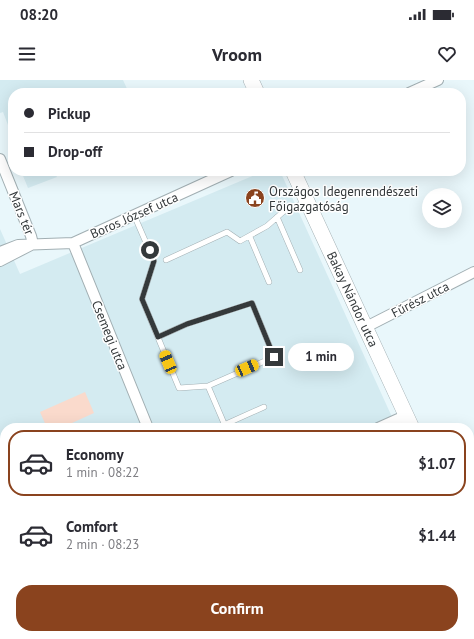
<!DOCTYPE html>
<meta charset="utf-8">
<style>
body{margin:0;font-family:"PT Sans",sans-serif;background:#f2f2f3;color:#2b2b33;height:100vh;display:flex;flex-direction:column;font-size:15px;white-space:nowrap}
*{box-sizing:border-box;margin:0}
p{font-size:13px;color:#7c7c81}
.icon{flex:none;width:22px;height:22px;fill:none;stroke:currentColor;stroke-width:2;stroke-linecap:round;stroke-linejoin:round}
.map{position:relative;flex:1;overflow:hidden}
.details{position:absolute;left:0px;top:343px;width:474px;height:216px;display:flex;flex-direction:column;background:#fff;border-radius:16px 16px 0 0;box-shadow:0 4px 16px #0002}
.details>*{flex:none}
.top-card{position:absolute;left:8px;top:8px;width:458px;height:88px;border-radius:16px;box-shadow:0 4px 16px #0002;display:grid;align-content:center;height:88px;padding:0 16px;background:#fff}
.controls{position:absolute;left:422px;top:108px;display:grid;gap:8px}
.controls a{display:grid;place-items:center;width:40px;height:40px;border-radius:50%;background:#fff;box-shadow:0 4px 16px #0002;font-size:20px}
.end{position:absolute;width:18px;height:18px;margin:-9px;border:5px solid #34393b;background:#fff;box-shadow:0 0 0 2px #fff}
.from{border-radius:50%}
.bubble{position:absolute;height:28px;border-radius:14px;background:#fff;box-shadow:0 4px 16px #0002;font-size:13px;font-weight:700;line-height:28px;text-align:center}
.car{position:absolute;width:12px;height:24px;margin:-12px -6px;border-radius:5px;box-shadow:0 0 3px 1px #0007;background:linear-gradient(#f5c518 24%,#345 0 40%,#f5c518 0 76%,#345 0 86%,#f5c518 0)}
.top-card b{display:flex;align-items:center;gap:14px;height:38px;font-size:15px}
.top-card b+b{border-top:1px solid #e1e1e2}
.top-card i{width:10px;height:10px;background:#2b2b33}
ul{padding:7px 0 0;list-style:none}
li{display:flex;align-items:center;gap:12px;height:66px;margin:0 8px 6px;padding:0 8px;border:2px solid transparent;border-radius:16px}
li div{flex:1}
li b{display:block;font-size:15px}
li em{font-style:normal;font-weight:700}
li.on{border-color:#8a431e}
li>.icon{width:36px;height:36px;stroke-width:1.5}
.cta{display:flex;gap:8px;margin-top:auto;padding:8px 16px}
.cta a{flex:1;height:46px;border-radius:16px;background:#8a431e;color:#fff;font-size:16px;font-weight:700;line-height:46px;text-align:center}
.status{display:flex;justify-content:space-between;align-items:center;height:28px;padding:0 20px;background:#fff;direction:ltr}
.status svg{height:11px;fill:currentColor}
header{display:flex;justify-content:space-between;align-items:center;height:52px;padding:0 16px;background:#fff;font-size:18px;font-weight:700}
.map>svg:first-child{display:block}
.built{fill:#d4ebf1}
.green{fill:#fadacc}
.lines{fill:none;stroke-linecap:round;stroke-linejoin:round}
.lane-casing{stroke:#a2afb3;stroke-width:6}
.street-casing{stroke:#a2afb3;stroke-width:12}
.secondary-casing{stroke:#a2afb3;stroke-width:16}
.lane{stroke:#fff;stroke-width:5}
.street{stroke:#fff;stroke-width:10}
.secondary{stroke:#fff;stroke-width:15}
.route{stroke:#34393b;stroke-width:5}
.labels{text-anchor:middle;stroke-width:3;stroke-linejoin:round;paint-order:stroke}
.poi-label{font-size:13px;fill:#34393b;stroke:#fff;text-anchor:start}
.street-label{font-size:13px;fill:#34393b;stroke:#fff}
</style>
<div class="status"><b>08:20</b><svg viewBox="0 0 49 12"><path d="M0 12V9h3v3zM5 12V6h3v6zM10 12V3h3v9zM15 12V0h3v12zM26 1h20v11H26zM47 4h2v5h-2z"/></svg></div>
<header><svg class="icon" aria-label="menu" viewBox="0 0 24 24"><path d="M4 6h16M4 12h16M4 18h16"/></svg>Vroom<svg class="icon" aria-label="heart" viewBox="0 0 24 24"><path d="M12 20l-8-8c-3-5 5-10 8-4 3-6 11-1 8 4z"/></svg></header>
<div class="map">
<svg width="474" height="559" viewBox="0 0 474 559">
<rect width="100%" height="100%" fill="#e9f7fb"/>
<path class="built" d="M0,0H123L129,13H13V58L3,32L0,33Z
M21,91H54L57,97L28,108Z
M264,91H280L397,348H5V494L0,496V149L20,194Z
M242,554H428L420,559H244Z"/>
<path class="green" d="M85,312L94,333L61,348H47L40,332Z"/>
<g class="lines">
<g class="lane-casing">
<path id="lane" d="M134,135L154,181L142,219L179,308L208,306L226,348
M277,137L300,190
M250,157L269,202
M166,180L227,152L240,161L267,146L283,132L306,122
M158,257L187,244L252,223L274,277L208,306
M226,344L264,327"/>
</g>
<g class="street-casing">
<path id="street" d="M409,13L438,0
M0,79L31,156L33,164
M73,163L148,348
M0,172L18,165L73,163L231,91
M0,181L33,164
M366,247L474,192
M378,348L407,335
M469,415L474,412
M0,511L5,509
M469,546L474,543
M231,554L233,559
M450,559L457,554"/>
</g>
<g class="secondary-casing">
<path id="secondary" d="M251,0L257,13
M293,91L412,348
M469,474L474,485"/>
</g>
<use href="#lane" class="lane"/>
<use href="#street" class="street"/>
<use href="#secondary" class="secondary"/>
</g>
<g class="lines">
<path class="route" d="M150,170L154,181L142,219L158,257L187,244L252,223L274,277"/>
</g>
<defs>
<g id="civic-disc" transform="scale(1)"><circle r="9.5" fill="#8a431e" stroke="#fff"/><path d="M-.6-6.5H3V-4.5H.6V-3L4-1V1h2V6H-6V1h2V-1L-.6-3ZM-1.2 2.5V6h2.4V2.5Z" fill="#fff"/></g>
</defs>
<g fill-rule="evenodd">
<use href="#civic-disc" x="255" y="118"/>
</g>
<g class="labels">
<g class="poi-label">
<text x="269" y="116">Országos Idegenrendészeti<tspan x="269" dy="15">Főigazgatóság</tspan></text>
</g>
<g class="street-label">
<text transform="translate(22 133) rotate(68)" y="5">Mars tér</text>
<text transform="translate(134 135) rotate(-24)" y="5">Boros József utca</text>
<text transform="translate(353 219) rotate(65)" y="5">Bakay Nándor utca</text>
<text transform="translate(420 219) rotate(-27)" y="5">Fűrész utca</text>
<text transform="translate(110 255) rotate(68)" y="5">Csemegi utca</text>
</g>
</g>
</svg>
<div class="controls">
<a><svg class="icon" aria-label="layers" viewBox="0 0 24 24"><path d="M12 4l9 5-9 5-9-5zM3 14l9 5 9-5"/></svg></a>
</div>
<i class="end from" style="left:150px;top:170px"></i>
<i class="end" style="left:274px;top:277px"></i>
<div class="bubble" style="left:288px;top:263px;width:66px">1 min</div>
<i class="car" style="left:168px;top:282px;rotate:337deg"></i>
<i class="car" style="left:247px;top:288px;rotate:67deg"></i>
<div class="top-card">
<b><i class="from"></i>Pickup</b>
<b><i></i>Drop-off</b>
</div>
<section class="details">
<ul>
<li class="on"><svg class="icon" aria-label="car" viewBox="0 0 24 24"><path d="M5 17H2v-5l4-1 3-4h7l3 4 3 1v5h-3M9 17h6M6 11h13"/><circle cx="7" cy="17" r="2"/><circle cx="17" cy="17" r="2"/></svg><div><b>Economy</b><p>1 min · 08:22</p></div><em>$1.07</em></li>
<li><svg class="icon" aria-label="car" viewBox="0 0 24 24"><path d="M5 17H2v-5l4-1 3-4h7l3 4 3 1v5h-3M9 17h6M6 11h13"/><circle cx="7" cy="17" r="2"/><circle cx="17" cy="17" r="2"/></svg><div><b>Comfort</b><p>2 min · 08:23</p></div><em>$1.44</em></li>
</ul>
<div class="cta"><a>Confirm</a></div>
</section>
</div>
